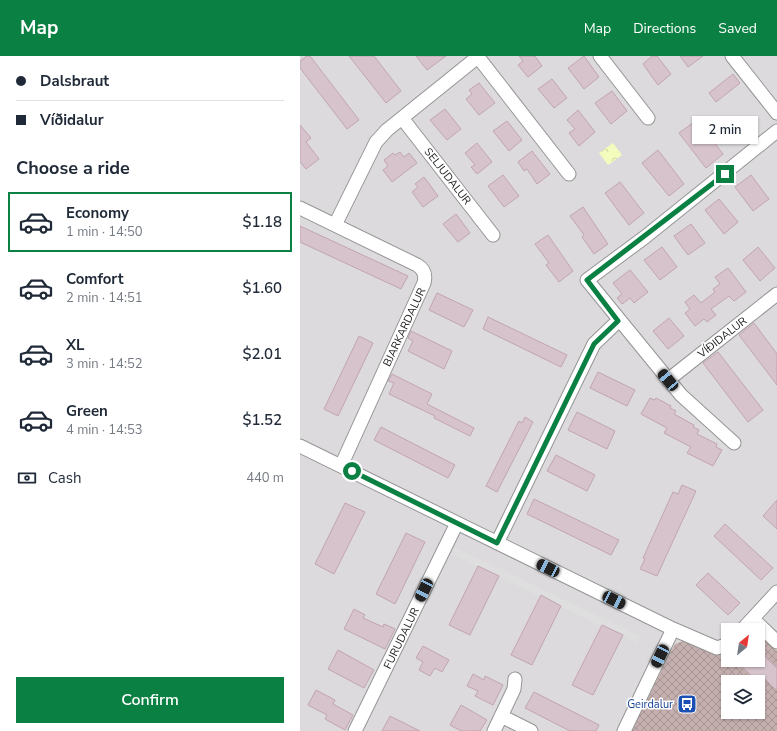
<!DOCTYPE html>
<meta charset="utf-8">
<style>
body{margin:0;font-family:"Nunito Sans",sans-serif;background:#f2f2f3;color:#1f2937;height:100vh;display:flex;flex-direction:column;font-size:15px;white-space:nowrap}
*{box-sizing:border-box;margin:0}
p{font-size:13px;color:#747a83}
.icon{flex:none;width:22px;height:22px;fill:none;stroke:currentColor;stroke-width:2;stroke-linecap:round;stroke-linejoin:round}
.map{position:relative;flex:1;overflow:hidden}
.details{display:flex;flex-direction:column;background:#fff;width:300px}
.details>*{flex:none}
.hud{display:grid;align-content:center;height:88px;padding:0 16px;background:#fff}
.needle{width:26px;rotate:30deg}
.controls{position:absolute;left:421px;top:567px;display:grid;gap:8px}
.controls a{display:grid;place-items:center;width:44px;height:44px;border-radius:0px;background:#fff;box-shadow:0 1px 3px #0004;font-size:20px}
.end{position:absolute;width:18px;height:18px;margin:-9px;border:5px solid #0b8043;background:#fff;box-shadow:0 0 0 2px #fff}
.from{border-radius:50%}
.bubble{position:absolute;height:28px;border-radius:0px;background:#fff;box-shadow:0 1px 3px #0004;font-size:13px;font-weight:600;line-height:28px;text-align:center}
.car{position:absolute;width:12px;height:24px;margin:-12px -6px;border-radius:5px;box-shadow:0 0 3px 1px #0007;background:linear-gradient(#222 24%,#8ab4d8 0 40%,#222 0 76%,#8ab4d8 0 86%,#222 0)}
.hud b{display:flex;align-items:center;gap:14px;height:38px;font-size:15px}
.hud b+b{border-top:1px solid #e0e1e3}
.hud i{width:10px;height:10px;background:#1f2937}
ul{padding:0;list-style:none}
li{display:flex;align-items:center;gap:12px;height:60px;margin:0 8px 6px;padding:0 8px;border:2px solid transparent;border-radius:0px}
li div{flex:1}
li b{display:block;font-size:15px}
li em{font-style:normal;font-weight:600}
li.active{border-color:#0b8043}
li>.icon{width:36px;height:36px;stroke-width:1.5}
h2{padding:0 16px;font-size:18px;line-height:48px}
.pay{display:flex;align-items:center;gap:10px;height:44px;padding:0 16px;font-size:15px}
.pay p{margin-inline-start:auto}
.primary-button{display:flex;gap:8px;margin-top:auto;padding:8px 16px}
.primary-button a{flex:1;height:46px;border-radius:0px;background:#0b8043;color:#fff;font-size:16px;font-weight:600;line-height:46px;text-align:center}
header{display:flex;align-items:center;gap:24px;box-sizing:border-box;height:56px;padding:0 20px;background:#0b8043;color:#fff}
header strong{font-size:19px}
nav{display:flex;gap:22px;margin-inline-start:auto;font-size:14px}
main{display:flex;flex:1;min-height:0}
.map>svg:first-child{display:block}
.residential{fill:#dcdadc}
.construction{fill:url(#construction-cross-hatch);fill-rule:evenodd}
.park{fill:url(#park-crowns)}
.parking{fill:#dedede}
.building{fill:#d6c3cc;stroke:#c2a4b3}
.lines{fill:none;stroke-linecap:round;stroke-linejoin:round}
.minor-casing{stroke:#959595;stroke-width:15}
.minor{stroke:#fff;stroke-width:13}
.route{stroke:#0b8043;stroke-width:5}
.labels{text-anchor:middle;stroke-width:3;stroke-linejoin:round;paint-order:stroke}
.street-label{font-size:11px;fill:#1e1e1e;stroke:#fff}
.transit-label{font-size:11px;fill:#164399;stroke:#fff;text-anchor:end}
</style>
<header>
<strong>Map</strong>
<nav><a>Map</a><a>Directions</a><a>Saved</a></nav>
</header>
<main>
<section class="details">
<div class="hud">
<b><i class="from"></i>Dalsbraut</b>
<b><i></i>Víðidalur</b>
</div>
<h2>Choose a ride</h2>
<ul>
<li class="active"><svg class="icon" aria-label="car" viewBox="0 0 24 24"><path d="M5 17H2v-5l4-1 3-4h7l3 4 3 1v5h-3M9 17h6M6 11h13"/><circle cx="7" cy="17" r="2"/><circle cx="17" cy="17" r="2"/></svg><div><b>Economy</b><p>1 min · 14:50</p></div><em>$1.18</em></li>
<li><svg class="icon" aria-label="car" viewBox="0 0 24 24"><path d="M5 17H2v-5l4-1 3-4h7l3 4 3 1v5h-3M9 17h6M6 11h13"/><circle cx="7" cy="17" r="2"/><circle cx="17" cy="17" r="2"/></svg><div><b>Comfort</b><p>2 min · 14:51</p></div><em>$1.60</em></li>
<li><svg class="icon" aria-label="car" viewBox="0 0 24 24"><path d="M5 17H2v-5l4-1 3-4h7l3 4 3 1v5h-3M9 17h6M6 11h13"/><circle cx="7" cy="17" r="2"/><circle cx="17" cy="17" r="2"/></svg><div><b>XL</b><p>3 min · 14:52</p></div><em>$2.01</em></li>
<li><svg class="icon" aria-label="car" viewBox="0 0 24 24"><path d="M5 17H2v-5l4-1 3-4h7l3 4 3 1v5h-3M9 17h6M6 11h13"/><circle cx="7" cy="17" r="2"/><circle cx="17" cy="17" r="2"/></svg><div><b>Green</b><p>4 min · 14:53</p></div><em>$1.52</em></li>
</ul>
<div class="pay"><svg class="icon" aria-label="cash" viewBox="0 0 24 24"><path d="M3 7h18v10H3z"/><circle cx="12" cy="12" r="2"/></svg>Cash<p>440 m</p></div>
<div class="primary-button"><a>Confirm</a></div>
</section>
<div class="map">
<svg width="477" height="675" viewBox="0 0 477 675">
<defs>
<pattern id="construction-cross-hatch" width="8" height="8" patternUnits="userSpaceOnUse"><rect width="8" height="8" fill="#c4afae"/><path d="M0 0l8 8M0 8l8-8" fill="none" stroke="#a89695"/></pattern>
<pattern id="park-crowns" width="20" height="18" patternUnits="userSpaceOnUse"><rect width="20" height="18" fill="#f3fcbd"/><path d="M2 6a3 3 0 1 1 6 0M12 15a3 3 0 1 1 6 0" fill="none" stroke="#d0d8a2"/></pattern>
</defs>
<rect width="100%" height="100%" fill="#efe3e6"/>
<path class="residential" d="M0,0H477V595L458,578V574H428V595L423,598H414L383,585L331,675H0Z"/>
<path class="construction" d="M458,578L477,595V675H331L375,588L383,585L414,598H423L428,595V604H458ZM428,626H458V656H428Z"/>
<path class="park" d="M313,87L322,99L308,109L299,97Z"/>
<path class="parking" d="M154,491L340,580L337,587L151,498Z"/>
<path class="building" d="M7,0H10L59,64L47,73L0,12V5Z
M49,0H74L101,35L86,47Z
M116,0H146L127,14Z
M219,0H235L242,10L228,21L218,9L223,5Z
M284,0L299,21L284,33L268,12Z
M352,0H357L371,18L358,29L343,8Z
M380,0H403L388,11Z
M433,18L440,27L416,46L409,37Z
M252,23L267,42L254,52L238,33Z
M179,27L195,47L179,59L166,43L172,38L169,34Z
M312,35L327,55L311,68L295,47Z
M145,53L161,73L147,84L130,64Z
M278,54L295,76L279,90L269,77L275,73L267,64Z
M397,64L423,98L406,112L379,77Z
M207,65L222,84L209,95L193,75Z
M0,69L11,82L6,86L19,103L6,113L0,106Z
M177,87L192,106L177,118L171,111L175,109L165,97Z
M358,94L384,128L369,140L342,107Z
M232,95L250,118L237,128L227,113L224,115L218,106Z
M100,96L104,101L109,97L117,107L92,126L83,114L88,110L84,104L93,97L95,99Z
M203,119L219,140L204,151L188,130Z
M451,119L469,143L453,155L435,131Z
M124,121L138,140L123,151L112,136L118,131L115,128Z
M320,126L344,157L329,169L305,137Z
M419,143L438,166L424,178L405,154Z
M283,151L308,188L294,198L282,181L284,179L270,160Z
M156,158L170,177L158,186L143,168Z
M391,168L405,187L388,199L374,180Z
M0,170L108,220L101,233L0,186Z
M248,179L273,215L259,226L246,209L249,207L235,188Z
M362,191L377,211L360,224L344,204Z
M458,191L475,212L460,225L443,204Z
M428,212L446,236L434,245L429,240L411,253L416,259L407,266L404,263L395,270L385,257L390,253L385,246L394,239L401,247L415,236L413,233L420,228L415,221Z
M330,214L348,236L334,247L330,242L322,248L317,242L322,238L313,227Z
M137,237L173,254L164,271L129,254Z
M188,261L267,299L261,311L183,273Z
M369,262L384,280L368,293L353,275Z
M454,267L477,298V329L439,279Z
M111,275L152,295L144,313L108,295L113,285L108,282Z
M59,280L73,287L38,360L24,353Z
M418,296L463,354L448,366L403,307Z
M298,316L335,334L327,350L290,332Z
M92,318L132,338L127,348L174,372L170,380L134,362L135,360L89,338L94,327L88,325Z
M350,342L355,344L356,342L371,350L370,352L376,355L374,358L394,369L393,371L399,374L397,378L417,388L416,391L422,394L413,410L387,397L391,391L364,377L367,372L341,358Z
M277,356L315,375L307,393L268,374Z
M225,361L233,366L197,436L186,430L219,365L222,367Z
M81,371L155,409L148,422L74,384Z
M256,399L295,419L287,435L247,415Z
M382,429L396,435L357,520L340,513L345,503L343,502L373,436L378,438Z
M234,443L319,484L311,499L227,458Z
M477,444V473L463,460Z
M45,447L65,456L34,518L15,508Z
M425,468L473,512L461,524L414,480Z
M106,477L125,486L95,548L76,538Z
M178,510L199,520L170,579L149,569Z
M408,517L440,547L428,559L396,529Z
M241,539L261,550L232,609L211,599Z
M54,553L65,559L63,562L72,566L83,571L84,568L95,573L85,593L44,573Z
M302,569L323,579L293,639L272,629Z
M123,590L149,604L142,616L135,612L130,620L119,614L123,606L116,602Z
M38,594L74,614L64,632L28,613Z
M458,594L477,612V635L463,621L458,626L435,604H458Z
M173,618L184,624L185,620L203,629L193,649L175,640L178,635L167,630Z
M16,634L35,644L33,648L53,659L45,674L25,663L27,659L8,649Z
M234,636L299,669L296,675H270L225,652Z
M161,649L187,664L180,675H161L150,669Z
M90,660L120,675H82Z"/>
<g class="lines">
<g class="minor-casing">
<path id="minor" d="M300,0L348,62
M432,0L477,57
M178,1L269,118
M102,62L193,179
M0,152L117,209C124,213 126,219 124,227L41,410
M35,169L76,86L87,74L179,0
M368,324L477,238
M434,387L381,339L287,224L345,181L477,75
M0,390L373,573L417,592L428,588
M197,487L294,288L318,265
M453,563L477,586
M442,574L477,536
M201,660L231,675
M55,675L157,467
M194,675L214,633L215,623
M324,675L373,573"/>
</g>
<use href="#minor" class="minor"/>
</g>
<g class="lines">
<path class="route" d="M52,415L197,487L294,288L318,265L287,224L425,118"/>
</g>
<defs>
<g id="bus-square" transform="scale(1)"><rect x="-9" y="-9" width="18" height="18" rx="4" fill="#1a4fb4" stroke="#fff"/><path d="M-5-6H5V4H4V6H2V4H-2V6H-4V4H-5ZM-3.5-4V0h7V-4ZM-3.5 1.2v1.5H-2V1.2ZM2 1.2v1.5H3.5V1.2Z" fill="#fff"/></g>
</defs>
<g fill-rule="evenodd">
<use href="#bus-square" x="387" y="648"/>
</g>
<g class="labels">
<g class="street-label">
<text transform="translate(148 120) rotate(52)" y="4">SELJUDALUR</text>
<text transform="translate(104 271) rotate(-65)" y="4">BJARKARDALUR</text>
<text transform="translate(422 281) rotate(-38)" y="4">VÍÐIDALUR</text>
<text transform="translate(101 582) rotate(-64)" y="4">FURUDALUR</text>
</g>
<g class="transit-label">
<text x="373" y="652">Geirdalur</text>
</g>
</g>
</svg>
<div class="controls">
<a><svg class="needle" viewBox="-14 -14 28 28"><path d="M0-13l5 13h-10z" fill="#e53935"/><path d="M0 13l5-13h-10z" fill="#747a83"/></svg></a>
<a><svg class="icon" aria-label="layers" viewBox="0 0 24 24"><path d="M12 4l9 5-9 5-9-5zM3 14l9 5 9-5"/></svg></a>
</div>
<i class="end from" style="left:52px;top:415px"></i>
<i class="end" style="left:425px;top:118px"></i>
<div class="bubble" style="left:392px;top:60px;width:66px">2 min</div>
<i class="car" style="left:368px;top:324px;rotate:320deg"></i>
<i class="car" style="left:248px;top:512px;rotate:296deg"></i>
<i class="car" style="left:124px;top:534px;rotate:206deg"></i>
<i class="car" style="left:314px;top:544px;rotate:116deg"></i>
<i class="car" style="left:360px;top:600px;rotate:206deg"></i>
</div>
</main>
